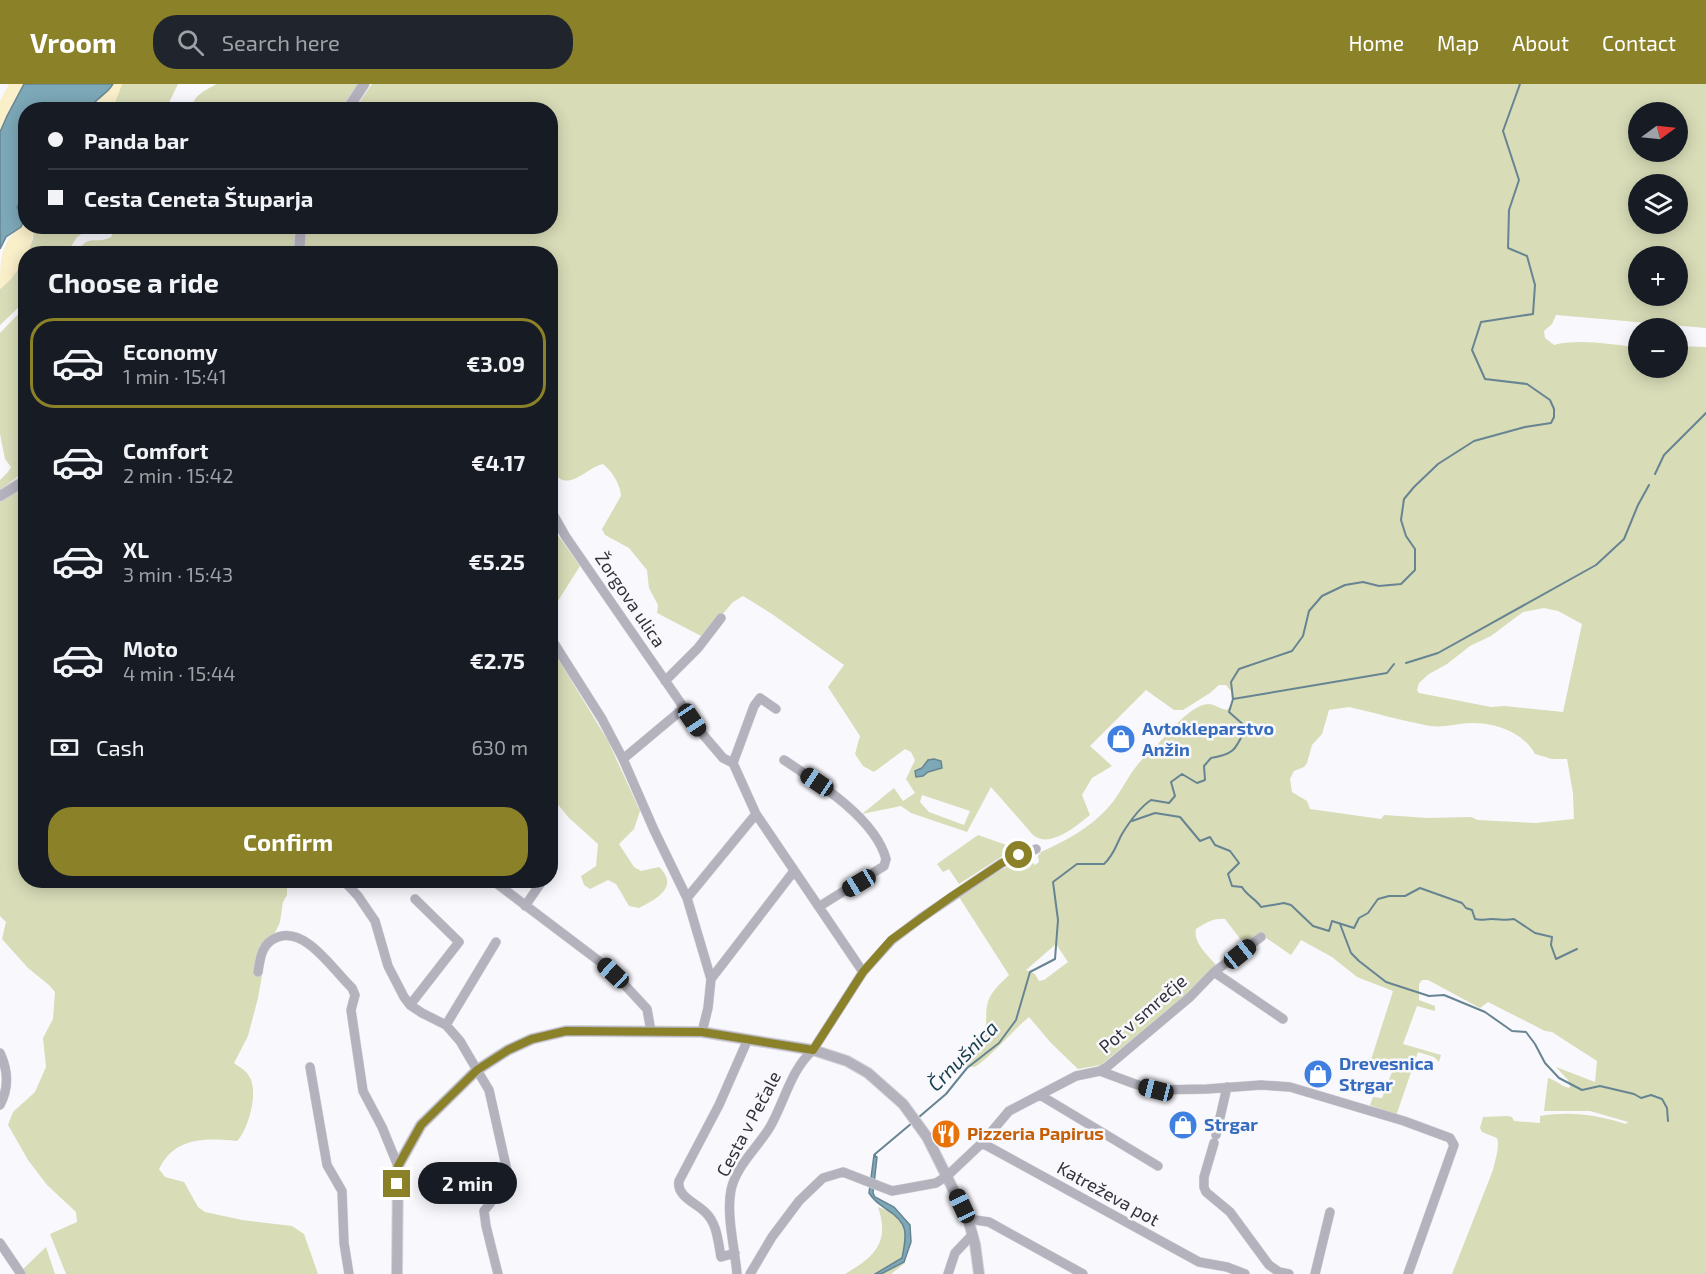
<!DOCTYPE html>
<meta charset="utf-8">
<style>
body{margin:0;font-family:"Exo 2",sans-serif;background:#20242c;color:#f1f3f6;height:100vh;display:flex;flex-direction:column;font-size:22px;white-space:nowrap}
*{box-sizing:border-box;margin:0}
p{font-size:20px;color:#9ea1a6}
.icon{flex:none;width:33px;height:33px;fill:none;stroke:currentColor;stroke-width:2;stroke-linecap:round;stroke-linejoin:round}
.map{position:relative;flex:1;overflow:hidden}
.drawer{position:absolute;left:18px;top:162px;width:540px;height:642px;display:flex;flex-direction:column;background:#171b24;border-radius:24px;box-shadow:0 3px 15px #0003}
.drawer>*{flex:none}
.hud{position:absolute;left:18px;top:18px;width:540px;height:132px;border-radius:24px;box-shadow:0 3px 15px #0003;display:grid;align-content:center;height:132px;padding:0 30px;background:#171b24}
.needle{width:39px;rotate:75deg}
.controls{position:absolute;left:1628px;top:18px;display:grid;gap:12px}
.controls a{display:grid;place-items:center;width:60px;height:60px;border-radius:50%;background:#171b24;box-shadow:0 3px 15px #0003;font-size:30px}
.end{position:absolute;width:27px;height:27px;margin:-14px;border:8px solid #8a8129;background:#fff;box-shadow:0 0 0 3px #fff}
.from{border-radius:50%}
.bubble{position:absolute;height:42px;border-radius:21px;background:#171b24;box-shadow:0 3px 15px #0003;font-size:20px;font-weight:700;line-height:42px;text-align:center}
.car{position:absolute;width:18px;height:36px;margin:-18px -9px;border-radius:8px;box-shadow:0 0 4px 2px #0007;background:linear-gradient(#222 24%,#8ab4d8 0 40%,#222 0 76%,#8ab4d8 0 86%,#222 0)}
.hud b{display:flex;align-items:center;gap:21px;height:57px;font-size:22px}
.hud b+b{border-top:2px solid #363941}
.hud i{width:15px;height:15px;background:#f1f3f6}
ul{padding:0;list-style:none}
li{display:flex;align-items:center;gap:18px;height:90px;margin:0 12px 9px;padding:0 18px;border:3px solid transparent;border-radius:24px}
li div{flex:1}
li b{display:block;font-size:22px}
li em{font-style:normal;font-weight:700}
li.selected{border-color:#8a8129}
li>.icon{width:54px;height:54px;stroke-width:1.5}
h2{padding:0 30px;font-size:27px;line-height:72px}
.pay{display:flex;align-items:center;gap:15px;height:66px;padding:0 30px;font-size:22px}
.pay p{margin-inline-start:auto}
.primary-button{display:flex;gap:12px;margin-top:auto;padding:12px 30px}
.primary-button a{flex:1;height:69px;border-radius:24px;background:#8a8129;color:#fff;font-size:24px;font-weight:700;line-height:69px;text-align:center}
header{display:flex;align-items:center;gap:36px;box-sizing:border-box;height:84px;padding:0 30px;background:#8a8129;color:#fff}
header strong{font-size:28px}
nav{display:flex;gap:33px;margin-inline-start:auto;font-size:21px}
.search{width:420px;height:54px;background:#20242c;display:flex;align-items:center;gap:15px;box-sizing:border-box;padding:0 21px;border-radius:24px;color:#9ea1a6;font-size:22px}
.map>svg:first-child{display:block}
.green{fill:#d8dcb7;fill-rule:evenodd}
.sand{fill:#f9efc9}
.water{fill:#7da8b8;stroke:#678492;stroke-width:1.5}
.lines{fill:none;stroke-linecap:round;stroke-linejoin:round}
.stream{stroke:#678492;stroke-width:2}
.minor-casing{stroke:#d5d4da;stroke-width:10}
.tertiary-casing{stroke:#d5d4da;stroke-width:12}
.minor{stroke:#b3b2bd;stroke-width:9}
.tertiary{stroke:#b3b2bd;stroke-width:10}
.route{stroke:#8a8129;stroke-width:8}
.labels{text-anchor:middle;stroke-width:5;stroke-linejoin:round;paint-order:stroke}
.street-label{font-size:18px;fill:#33313a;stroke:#f9f8fd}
.shop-label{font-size:18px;font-weight:bold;fill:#366cbe;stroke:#f9f8fd;text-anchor:start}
.food-label{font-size:18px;font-weight:bold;fill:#c56008;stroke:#f9f8fd;text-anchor:start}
.water-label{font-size:20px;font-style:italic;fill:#163d4a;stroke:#f9f8fd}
</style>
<header>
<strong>Vroom</strong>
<div class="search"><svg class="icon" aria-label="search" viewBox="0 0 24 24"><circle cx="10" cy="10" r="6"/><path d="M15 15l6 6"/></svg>Search here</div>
<nav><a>Home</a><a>Map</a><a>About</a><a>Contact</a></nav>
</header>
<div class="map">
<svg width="1706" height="1190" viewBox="0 0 1706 1190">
<rect width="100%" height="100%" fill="#f9f8fd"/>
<path class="green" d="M122,0H178L166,25L112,26Z
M217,0H361L343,25L192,26C192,11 206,6 217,0Z
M372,0H1706V244L1556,231L1552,240L1544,247L1545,254L1554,261C1578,254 1613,261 1638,263V284H1677V262L1706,263V1190H1452L1493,1086C1495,1076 1500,1063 1497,1054L1482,1048L1480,1044L1483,1033L1508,1032L1512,1033L1514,1037L1540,1039V1032C1570,1027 1598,1031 1626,1040L1628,1038L1590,1027H1544L1548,994C1556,996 1561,1002 1569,1004L1570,1002L1568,996L1556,983L1595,998L1597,977L1552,948L1545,947L1488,918L1480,924L1428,896H1422L1419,900V916L1435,922V927L1417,922L1403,960L1441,971L1439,978L1434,973L1418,968L1396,1032L1370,1021L1373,1013L1382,1014L1392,988L1370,979L1393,907L1357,893L1332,873L1301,856L1291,871L1259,849L1249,856H1241L1225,835C1213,834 1206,839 1196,845C1193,859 1208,871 1216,881L1188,909L1101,981L1078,985L1051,959L1029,933C1010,949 995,969 975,983L965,982L958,974L959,970C967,963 979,956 984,946C988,938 985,931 987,922C989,909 1000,900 1009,891L959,813L996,788L1027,774L1035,781L1039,778L1038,772L1041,768C1070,755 1099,739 1117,712C1128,695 1135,680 1151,667L1158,669L1162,664L1158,660C1169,648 1191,621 1208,620C1215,620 1220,625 1227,626L1232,619L1231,607L1226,601H1219L1210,609L1183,626H1174L1146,606L1090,662L1112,682L1092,694L1082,711L1090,731C1076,742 1050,765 1033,751L991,703L967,748L911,729L901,722L862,730L894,704L903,717L915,709L906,695L915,676L911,668L905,665L874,688L863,682L855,670L860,652L828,603L844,581L772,530L743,512L733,518L703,553L657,529L658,521L649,504L647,486L629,464L605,451L602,445L621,412C621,401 611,386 603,380C590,382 572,404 559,394C556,391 553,386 551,383L550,170H304L305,143L550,142V26L355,25ZM1638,28H1677V68H1638ZM1638,100H1677V140H1638ZM1638,172H1677V212H1638ZM1544,524L1558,527L1582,540L1563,628L1504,622L1491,623L1419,609L1417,606L1419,599L1429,590L1447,580L1470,562L1491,552L1523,528ZM1349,623C1376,629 1403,637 1430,642C1444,644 1458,639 1472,639C1496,639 1523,648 1535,670L1552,675H1567L1573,709L1574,735L1535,739L1478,736L1471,733L1428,734L1384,731L1381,735L1310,725L1307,717L1292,708L1290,695L1294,687L1304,683L1307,679L1312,661L1322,650L1329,626ZM922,711L970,727L964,741L929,728L920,718ZM1056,860L1068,878L1044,896L1039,897L1035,890L1026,886Z
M34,143H92L77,153L67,169L27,170L33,155Z
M115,143H296L295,169L75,170C91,147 93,162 111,153Z
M25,173V211H18L19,223L0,241V205L11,195Z
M25,223V387L0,406V396L8,388L11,383L5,375L0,350V249Z
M25,400L26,796L287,797V811L283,818L280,838L266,868L258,914L248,952L234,979C239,983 246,986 249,992C259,1006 249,1045 237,1057C205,1054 175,1053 159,1085L165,1093L184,1098L198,1123L205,1128L242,1136L292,1142L304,1150L318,1190H66L50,1150L77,1138L76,1128L47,1101L28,1076L8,1041L13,1028L35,1008L46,983L43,954L53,935L55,908L49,901L28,884L2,855L6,838L0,832V416Z
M551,442L580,482L551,528H550Z
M551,563L608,657L640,727L634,745L619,760L634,783L641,787L659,783C680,803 656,815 639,824L629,822L616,800L608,796L590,805L584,801L581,792L596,782L598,760L569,734L551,712Z
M978,751L1015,764L959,800L949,785L943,788L937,780Z
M878,1123C906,1132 908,1152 905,1179L891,1190H845C875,1173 890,1158 878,1123Z
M46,1163L55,1190H23L21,1187Z"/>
<path class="sand" d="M9,0H24L7,32L0,48V17Z
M113,0H122L112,25L90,26C96,14 107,11 113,0Z
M25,110L26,142L34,143C32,168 20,188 0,205C0,178 0,158 21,143L17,123Z"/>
<path class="water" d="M24,0H113C107,11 95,14 90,25L26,26L25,110L17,123L24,137L21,143L6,153L0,165V48L7,32Z
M934,675L941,677L942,684L928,688L923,692L916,693L915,687L922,684L928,676Z
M874,1071L877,1073L873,1109L875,1113L894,1123L910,1141L911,1158L904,1178L881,1190H875L902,1174C907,1150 909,1139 886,1125C879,1120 874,1117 869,1109Z"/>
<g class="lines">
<path class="stream" d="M1655,390L1664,371L1706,329
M1406,579L1438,569L1596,481L1624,455L1638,421L1649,401
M1233,615L1387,589L1394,580
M1132,737L1155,729L1180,733L1200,757L1210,753L1215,761L1230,767L1239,779L1228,790L1232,802L1242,803C1247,812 1255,814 1261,823L1284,819L1291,821L1313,842L1329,847L1332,837L1354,844L1359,834L1368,829L1378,815L1389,812H1405L1420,804L1462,819L1466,824L1472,826L1475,835C1482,837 1485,835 1492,835C1501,835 1503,837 1514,835L1535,849L1552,853L1551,861L1556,875L1577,865
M1340,840L1351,869L1359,877L1386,898L1429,912L1444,911L1485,928L1512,947L1526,948L1535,960L1545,979L1559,994L1582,1006L1600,1002L1634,1010L1641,1014L1651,1011L1662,1015L1667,1024L1668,1037
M919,1033L946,1010L967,984L999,959L1016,936L1030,888L1055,875L1058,836L1053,798L1077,780H1104C1114,771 1116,761 1122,750C1130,737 1139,724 1151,716L1169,719L1175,712L1171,698L1182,690L1197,699L1205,696L1204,682L1211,674C1236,670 1236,664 1246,643L1229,628L1233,615L1231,598L1239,585L1292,567L1303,552L1309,527L1322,512L1345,501L1363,498L1379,502L1401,500L1415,486V465L1406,452L1401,436L1404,415L1414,403L1438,380L1474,357L1525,343L1551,339L1554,333V325L1550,316L1527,300L1485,295L1472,266L1481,238L1533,230L1535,201L1527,172L1508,164L1509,126L1519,96L1503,47L1520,0
M875,1073V1070L912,1039"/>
<g class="minor-casing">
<path id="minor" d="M550,425L566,453L700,647L723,674L733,679L756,730L863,888
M550,553L602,635L623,675L654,746L687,814L711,895L708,924L702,948
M665,597L698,564L721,534
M623,675L684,624
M784,676C817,698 875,734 886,775L884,782L820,822
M733,679L754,622L760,614L776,625
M550,777L553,783L550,787
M343,796L358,812L375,837L388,882L404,913L410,921L422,929L446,941L460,957L477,986L489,1006L508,1091L507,1098L484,1127L486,1142L498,1190
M492,796L603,880L622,898L647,925L651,947
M687,814L756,730
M525,822L543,796
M258,888C260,874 262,858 278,853C306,843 333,886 352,904L355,911L351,926L363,1007L382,1043L398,1082
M1214,888L1283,935
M711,895L794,787
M410,921L459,858L415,815
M446,941L496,858
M0,969C8,986 9,1004 0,1021
M310,983L327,1081L342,1107L344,1159L349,1190
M1100,987L1135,1000L1156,1006L1207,1005L1261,1001L1290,1003L1404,1037L1450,1054L1454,1061L1408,1190
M1040,1011L1158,1082
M1216,1051L1227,1003
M982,1059L1199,1178L1227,1183L1245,1190
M1214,1059L1204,1093V1103L1206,1108L1230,1128L1269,1181L1279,1188L1289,1190
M968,1135L989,1138L1083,1190
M0,1159L21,1190
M735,1169L721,1173C718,1157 717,1139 705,1128C696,1119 676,1112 679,1097L719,1021L748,955
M737,1190C735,1165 726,1131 731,1106C736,1082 758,1063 770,1043C785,1017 790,987 813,966L863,888L892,856L921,834L1002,779L1036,765
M750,1190L772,1153L799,1117L823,1094L843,1088L892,1107L936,1099L947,1092L982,1059L1009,1027L1076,992L1100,987L1108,982L1190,913L1214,888L1261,853
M948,1190L955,1169L973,1150
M1315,1190L1330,1128"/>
</g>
<g class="tertiary-casing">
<path id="tertiary" d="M347,26L364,0
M299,170L301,142
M0,412L26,396
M397,1190L398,1082L421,1041L477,986L508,966L532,955L566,947H580L702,948L813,966L847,977L868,989L903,1020L927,1053L968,1135L975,1160L979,1190"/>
</g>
<use href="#minor" class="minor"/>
<use href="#tertiary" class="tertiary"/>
</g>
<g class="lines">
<path class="route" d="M397,1100L398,1082L421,1041L477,986L508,966L532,955L566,947L702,948L813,966L863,888L891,856L952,812L1002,779L1019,771"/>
</g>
<defs>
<g id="shop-disc" transform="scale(1.5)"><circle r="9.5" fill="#3f7fe0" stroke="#f9f8fd"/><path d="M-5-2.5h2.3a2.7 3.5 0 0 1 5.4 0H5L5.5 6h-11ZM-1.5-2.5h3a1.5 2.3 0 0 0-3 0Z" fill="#fff"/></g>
<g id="restaurant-disc" transform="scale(1.5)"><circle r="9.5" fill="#e8710a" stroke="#f9f8fd"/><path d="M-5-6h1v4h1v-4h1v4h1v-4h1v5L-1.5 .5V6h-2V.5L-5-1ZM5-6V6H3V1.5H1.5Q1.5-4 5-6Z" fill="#fff"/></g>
</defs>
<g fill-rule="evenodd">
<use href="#shop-disc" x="1121" y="655"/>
<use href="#shop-disc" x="1318" y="990"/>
<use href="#shop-disc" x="1183" y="1041"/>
<use href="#restaurant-disc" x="946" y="1050"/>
</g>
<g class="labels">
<g class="street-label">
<text transform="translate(630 516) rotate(56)" y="6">Žorgova ulica</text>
<text transform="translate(1143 930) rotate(-41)" y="6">Pot v smrečje</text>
<text transform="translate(749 1040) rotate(-62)" y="6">Cesta v Pečale</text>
<text transform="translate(1108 1110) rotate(29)" y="6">Katreževa pot</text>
</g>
<g class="shop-label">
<text x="1142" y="651">Avtokleparstvo<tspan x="1142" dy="21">Anžin</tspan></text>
<text x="1339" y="986">Drevesnica<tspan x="1339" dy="21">Strgar</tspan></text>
<text x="1204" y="1047">Strgar</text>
</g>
<g class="food-label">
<text x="967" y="1056">Pizzeria Papirus</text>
</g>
<g class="water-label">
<text transform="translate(963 972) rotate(-45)" y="7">Črnušnica</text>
</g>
</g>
</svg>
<div class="controls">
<a><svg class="needle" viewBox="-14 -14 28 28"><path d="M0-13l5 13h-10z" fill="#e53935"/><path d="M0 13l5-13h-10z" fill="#9ea1a6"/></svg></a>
<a><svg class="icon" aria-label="layers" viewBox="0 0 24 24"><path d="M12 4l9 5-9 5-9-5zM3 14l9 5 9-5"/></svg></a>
<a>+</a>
<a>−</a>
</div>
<i class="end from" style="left:1019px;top:771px"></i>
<i class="end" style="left:397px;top:1100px"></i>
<div class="bubble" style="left:418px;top:1078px;width:99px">2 min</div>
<i class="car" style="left:692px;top:636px;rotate:146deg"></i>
<i class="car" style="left:817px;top:698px;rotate:304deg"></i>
<i class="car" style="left:859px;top:799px;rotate:239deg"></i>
<i class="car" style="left:1240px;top:870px;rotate:51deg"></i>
<i class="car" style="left:613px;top:889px;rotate:313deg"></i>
<i class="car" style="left:1156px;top:1006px;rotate:284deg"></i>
<i class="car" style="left:962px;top:1122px;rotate:335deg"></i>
<div class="hud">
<b><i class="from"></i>Panda bar</b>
<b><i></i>Cesta Ceneta Štuparja</b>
</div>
<section class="drawer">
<h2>Choose a ride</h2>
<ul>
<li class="selected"><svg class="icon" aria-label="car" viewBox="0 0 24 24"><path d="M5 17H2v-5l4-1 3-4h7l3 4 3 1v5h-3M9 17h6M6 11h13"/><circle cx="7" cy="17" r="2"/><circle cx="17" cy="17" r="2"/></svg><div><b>Economy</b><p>1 min · 15:41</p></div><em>€3.09</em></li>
<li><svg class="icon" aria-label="car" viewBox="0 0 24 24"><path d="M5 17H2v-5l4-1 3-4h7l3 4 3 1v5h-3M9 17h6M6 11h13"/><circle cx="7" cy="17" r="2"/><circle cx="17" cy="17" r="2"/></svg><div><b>Comfort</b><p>2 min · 15:42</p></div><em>€4.17</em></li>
<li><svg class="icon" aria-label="car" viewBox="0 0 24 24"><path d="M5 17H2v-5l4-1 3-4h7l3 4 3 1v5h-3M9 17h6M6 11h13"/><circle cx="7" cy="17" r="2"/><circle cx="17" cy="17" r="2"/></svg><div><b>XL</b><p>3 min · 15:43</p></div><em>€5.25</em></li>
<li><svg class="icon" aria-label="car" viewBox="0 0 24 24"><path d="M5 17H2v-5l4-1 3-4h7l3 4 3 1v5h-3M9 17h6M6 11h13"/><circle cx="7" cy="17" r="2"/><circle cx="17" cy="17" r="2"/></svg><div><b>Moto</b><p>4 min · 15:44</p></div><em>€2.75</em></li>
</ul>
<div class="pay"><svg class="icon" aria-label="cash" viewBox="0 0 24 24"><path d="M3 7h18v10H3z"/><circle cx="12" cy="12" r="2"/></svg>Cash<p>630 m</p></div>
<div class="primary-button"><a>Confirm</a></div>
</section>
</div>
